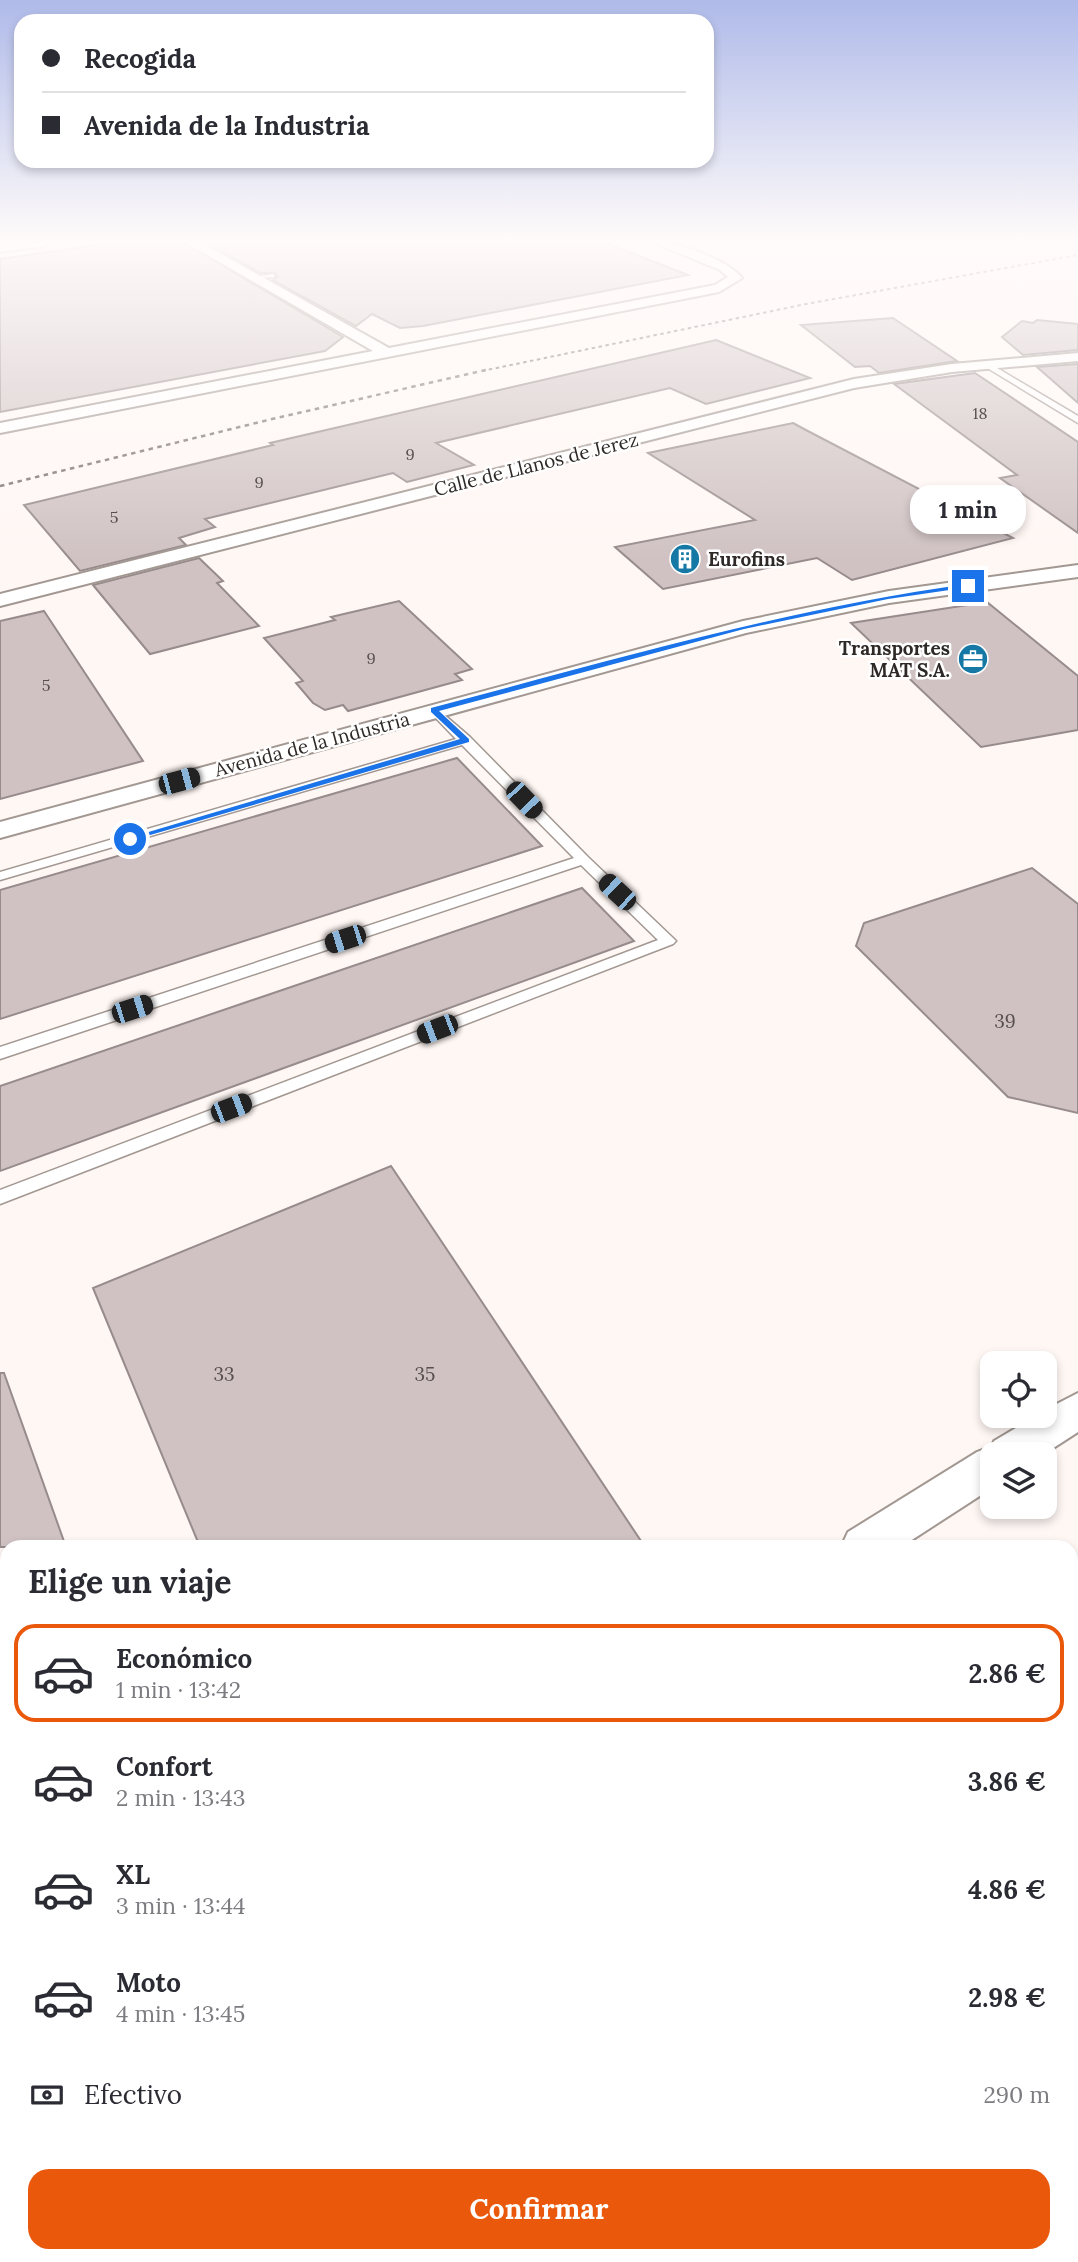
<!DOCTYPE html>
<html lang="es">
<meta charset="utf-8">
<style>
body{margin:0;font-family:Lora,serif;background:#f7f7f7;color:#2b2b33;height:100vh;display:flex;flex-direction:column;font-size:26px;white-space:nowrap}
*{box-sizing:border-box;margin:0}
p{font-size:23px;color:#7c7c81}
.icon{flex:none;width:38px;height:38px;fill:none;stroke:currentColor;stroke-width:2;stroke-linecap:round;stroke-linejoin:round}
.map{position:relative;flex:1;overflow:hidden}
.drawer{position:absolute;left:0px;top:1540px;width:1078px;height:723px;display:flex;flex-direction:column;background:#fff;border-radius:21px 21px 0 0;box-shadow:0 4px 10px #0003}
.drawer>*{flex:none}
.guide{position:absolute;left:14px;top:14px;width:700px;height:154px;border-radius:21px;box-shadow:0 4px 10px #0003;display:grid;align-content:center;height:154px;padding:0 28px;background:#fff}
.tools{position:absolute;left:980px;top:1351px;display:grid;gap:14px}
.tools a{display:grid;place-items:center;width:77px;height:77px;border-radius:14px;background:#fff;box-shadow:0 4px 10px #0003;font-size:35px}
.end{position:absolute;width:32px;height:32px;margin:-16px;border:9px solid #1a73e8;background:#fff;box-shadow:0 0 0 4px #fff}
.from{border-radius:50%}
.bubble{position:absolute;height:49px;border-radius:21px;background:#fff;box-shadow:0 4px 10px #0003;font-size:23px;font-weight:700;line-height:49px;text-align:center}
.car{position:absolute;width:21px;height:42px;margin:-21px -10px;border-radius:9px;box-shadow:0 0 5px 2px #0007;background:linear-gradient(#222 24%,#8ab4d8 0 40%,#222 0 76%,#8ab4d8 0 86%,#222 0)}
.guide b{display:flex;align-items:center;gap:24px;height:66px;font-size:26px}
.guide b+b{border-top:2px solid #e1e1e2}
.guide i{width:18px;height:18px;background:#2b2b33}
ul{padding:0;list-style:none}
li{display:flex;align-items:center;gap:21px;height:98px;margin:0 14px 10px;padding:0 14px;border:4px solid transparent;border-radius:21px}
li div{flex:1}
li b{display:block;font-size:26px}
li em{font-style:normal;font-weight:700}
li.active{border-color:#ea580c}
li>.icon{width:63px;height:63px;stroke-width:1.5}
h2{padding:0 28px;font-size:32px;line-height:84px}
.pay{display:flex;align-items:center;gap:18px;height:77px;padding:0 28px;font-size:26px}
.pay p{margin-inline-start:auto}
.action{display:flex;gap:14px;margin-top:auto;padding:14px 28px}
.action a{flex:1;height:80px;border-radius:21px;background:#ea580c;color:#fff;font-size:28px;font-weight:700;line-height:80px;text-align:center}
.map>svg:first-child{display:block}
.building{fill:#d0c2c3;stroke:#978b8c;stroke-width:2}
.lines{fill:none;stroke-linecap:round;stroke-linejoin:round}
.service-casing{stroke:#a29791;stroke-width:3}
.minor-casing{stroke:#a29791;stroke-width:4}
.service{fill:#fff;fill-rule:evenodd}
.minor{fill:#fff;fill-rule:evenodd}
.rail-far1{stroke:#746e6c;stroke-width:2;stroke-dasharray:3.5 3.5;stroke-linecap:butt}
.rail{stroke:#746e6c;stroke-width:2.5;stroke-dasharray:4.5 4.5;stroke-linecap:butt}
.route{fill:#1a73e8}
.labels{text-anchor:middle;stroke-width:5;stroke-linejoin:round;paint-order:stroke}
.far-number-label{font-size:16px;fill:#564f4e}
.far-street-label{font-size:19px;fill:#2e2927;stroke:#fff}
.far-poi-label{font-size:19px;font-weight:bold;fill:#2e2927;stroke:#fff;text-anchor:start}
.number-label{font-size:19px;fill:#564f4e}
</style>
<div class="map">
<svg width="1078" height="2262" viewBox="0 0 1078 2262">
<rect width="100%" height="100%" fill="#fff7f4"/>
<path class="building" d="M118,242H183L343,337L325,351L0,412V259Z
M205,242H549V247L579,242L585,244L603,242L688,275L423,326L400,328L372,314L356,326L273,280L278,277L275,273H261Z
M893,318L957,361L879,373L870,366L855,367L801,325Z
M1037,320L1078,324V350L1023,355L1002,337L1022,321L1033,323Z
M716,340L810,378L706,404L670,388L436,443L474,465L407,482L393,473L205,519L215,527L179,538L186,545L80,571L24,505L273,445L270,443Z
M1078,364V403L1037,367Z
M975,373L1078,442V533L1000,478L1017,475L894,384Z
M793,423L804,429L1013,538L852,580L817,558L663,589L615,547L755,520L648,453Z
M199,558L223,581L217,583L259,626L150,654L93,585Z
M399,601L472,669L455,674L462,680L348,711L343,705L325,710L313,703L296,683L303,681L264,638L335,620L331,617Z
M987,602L1078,676V730L981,747L851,623Z
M44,611L143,761L0,799V621Z
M457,758L542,846L0,1019V890Z
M1032,868L1078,904V1113L1008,1097L856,946L864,923Z
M582,888L634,941L0,1171V1086Z
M391,1166L480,1299L645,1547H200L93,1288Z
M0,1373H4L66,1547H0Z"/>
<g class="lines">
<g class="service-casing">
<path id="service" d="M273,274L275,277L251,278Z
M987,362L1078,416V423L984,366Z
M434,706L470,737L588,857L673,938L676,941L673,944L0,1204V1190L658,940L581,865L0,1059V1047L574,858L462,745L0,880V872L456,739L428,710Z
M1071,1829L1078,1832V1863L1071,1860Z
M1078,2082V2116L1071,2119V2085Z
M45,2256H104L101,2262H46Z
M889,2256H924L921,2262H886Z"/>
</g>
<g class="minor-casing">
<path id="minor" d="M18,242H50L44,246L0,252V244Z
M185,242H200L389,348L715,285L728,277L720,270L652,242C678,242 725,258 742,278L719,292L0,433V423L373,351Z
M1078,353V361L952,372L854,388L0,606V594L854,379L952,364Z
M1078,565V577L889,603L746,633L0,838V822L743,621L889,591Z
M1078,1393V1432L1044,1454H992V1488L901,1547H841L848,1532L977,1452L992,1446L994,1441L1036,1416H1045V1410Z
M7,2059V2116L0,2119V2062Z"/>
</g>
<use href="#service" class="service"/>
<use href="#minor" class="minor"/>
<path class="rail-far1" d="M482,371L806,304L1078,255"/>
<path class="rail" d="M0,486L268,420L490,369"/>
</g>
<linearGradient id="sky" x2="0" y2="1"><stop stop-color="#afbae9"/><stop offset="0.43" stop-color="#fffbfa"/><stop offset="1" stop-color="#fffbfa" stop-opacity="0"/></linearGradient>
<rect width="1078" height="559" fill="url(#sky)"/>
<path class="route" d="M968,584L970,587L888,599L744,629L439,711L469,739V742L133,840L125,839L460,739L431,712V708C609,661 785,609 968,584Z"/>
<defs>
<g id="building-disc" transform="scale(1.575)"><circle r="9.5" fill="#1679a5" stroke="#fff"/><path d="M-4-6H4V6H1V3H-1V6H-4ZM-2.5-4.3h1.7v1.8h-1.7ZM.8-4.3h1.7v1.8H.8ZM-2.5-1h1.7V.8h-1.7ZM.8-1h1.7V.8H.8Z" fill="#fff"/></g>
<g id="office-disc" transform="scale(1.575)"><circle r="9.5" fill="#1679a5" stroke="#fff"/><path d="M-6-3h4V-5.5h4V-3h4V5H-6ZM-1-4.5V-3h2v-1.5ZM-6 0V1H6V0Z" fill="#fff"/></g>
</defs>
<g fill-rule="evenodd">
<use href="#building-disc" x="685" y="559"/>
<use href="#office-disc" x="973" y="659"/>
</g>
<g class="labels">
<g class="far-number-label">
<text x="980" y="419">18</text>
<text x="410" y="460">9</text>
<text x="259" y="488">9</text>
<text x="114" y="523">5</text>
<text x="371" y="664">9</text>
<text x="46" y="691">5</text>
</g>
<g class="far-street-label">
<text transform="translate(536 464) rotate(-14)" y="7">Calle de Llanos de Jerez</text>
<text transform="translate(312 744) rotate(-15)" y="7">Avenida de la Industria</text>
</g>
<g class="far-poi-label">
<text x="708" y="566">Eurofins</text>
<text x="950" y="655" text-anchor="end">Transportes<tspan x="950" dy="22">MAT S.A.</tspan></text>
</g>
<g class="number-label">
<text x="1005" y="1028">39</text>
<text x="224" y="1381">33</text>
<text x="425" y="1381">35</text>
</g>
</g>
</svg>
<div class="tools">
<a><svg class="icon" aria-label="locate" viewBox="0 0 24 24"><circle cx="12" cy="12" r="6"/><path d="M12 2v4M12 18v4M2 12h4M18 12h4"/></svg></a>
<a><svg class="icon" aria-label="layers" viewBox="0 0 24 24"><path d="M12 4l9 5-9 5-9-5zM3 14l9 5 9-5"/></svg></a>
</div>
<i class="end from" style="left:130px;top:839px"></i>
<i class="end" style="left:968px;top:586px"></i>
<div class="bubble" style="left:910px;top:485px;width:116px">1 min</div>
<i class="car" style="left:179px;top:781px;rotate:75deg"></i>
<i class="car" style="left:524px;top:800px;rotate:136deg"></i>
<i class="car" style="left:617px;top:892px;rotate:313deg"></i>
<i class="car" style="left:345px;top:939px;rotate:252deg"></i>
<i class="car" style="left:132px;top:1009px;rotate:72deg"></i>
<i class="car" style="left:437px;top:1029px;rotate:249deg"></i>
<i class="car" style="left:231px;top:1108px;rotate:69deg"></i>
<div class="guide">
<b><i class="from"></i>Recogida</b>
<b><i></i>Avenida de la Industria</b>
</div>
<section class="drawer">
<h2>Elige un viaje</h2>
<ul>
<li class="active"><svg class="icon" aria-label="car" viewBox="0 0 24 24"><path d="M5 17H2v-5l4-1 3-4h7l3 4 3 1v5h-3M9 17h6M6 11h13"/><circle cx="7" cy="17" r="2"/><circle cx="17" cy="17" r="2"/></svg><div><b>Económico</b><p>1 min · 13:42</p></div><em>2.86 €</em></li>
<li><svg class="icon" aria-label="car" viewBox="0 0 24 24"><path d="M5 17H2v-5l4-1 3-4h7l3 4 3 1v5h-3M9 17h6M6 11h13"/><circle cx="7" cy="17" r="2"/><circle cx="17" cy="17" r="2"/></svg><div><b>Confort</b><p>2 min · 13:43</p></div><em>3.86 €</em></li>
<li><svg class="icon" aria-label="car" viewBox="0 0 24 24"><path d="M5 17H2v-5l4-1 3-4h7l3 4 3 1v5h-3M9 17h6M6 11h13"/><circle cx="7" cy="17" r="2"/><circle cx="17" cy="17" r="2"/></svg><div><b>XL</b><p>3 min · 13:44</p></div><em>4.86 €</em></li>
<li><svg class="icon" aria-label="car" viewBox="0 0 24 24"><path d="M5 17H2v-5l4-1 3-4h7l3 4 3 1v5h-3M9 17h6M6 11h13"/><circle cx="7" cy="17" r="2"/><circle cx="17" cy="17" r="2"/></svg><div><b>Moto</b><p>4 min · 13:45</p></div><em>2.98 €</em></li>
</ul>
<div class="pay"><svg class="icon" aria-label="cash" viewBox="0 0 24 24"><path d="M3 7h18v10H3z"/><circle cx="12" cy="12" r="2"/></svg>Efectivo<p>290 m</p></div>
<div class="action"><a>Confirmar</a></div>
</section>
</div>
